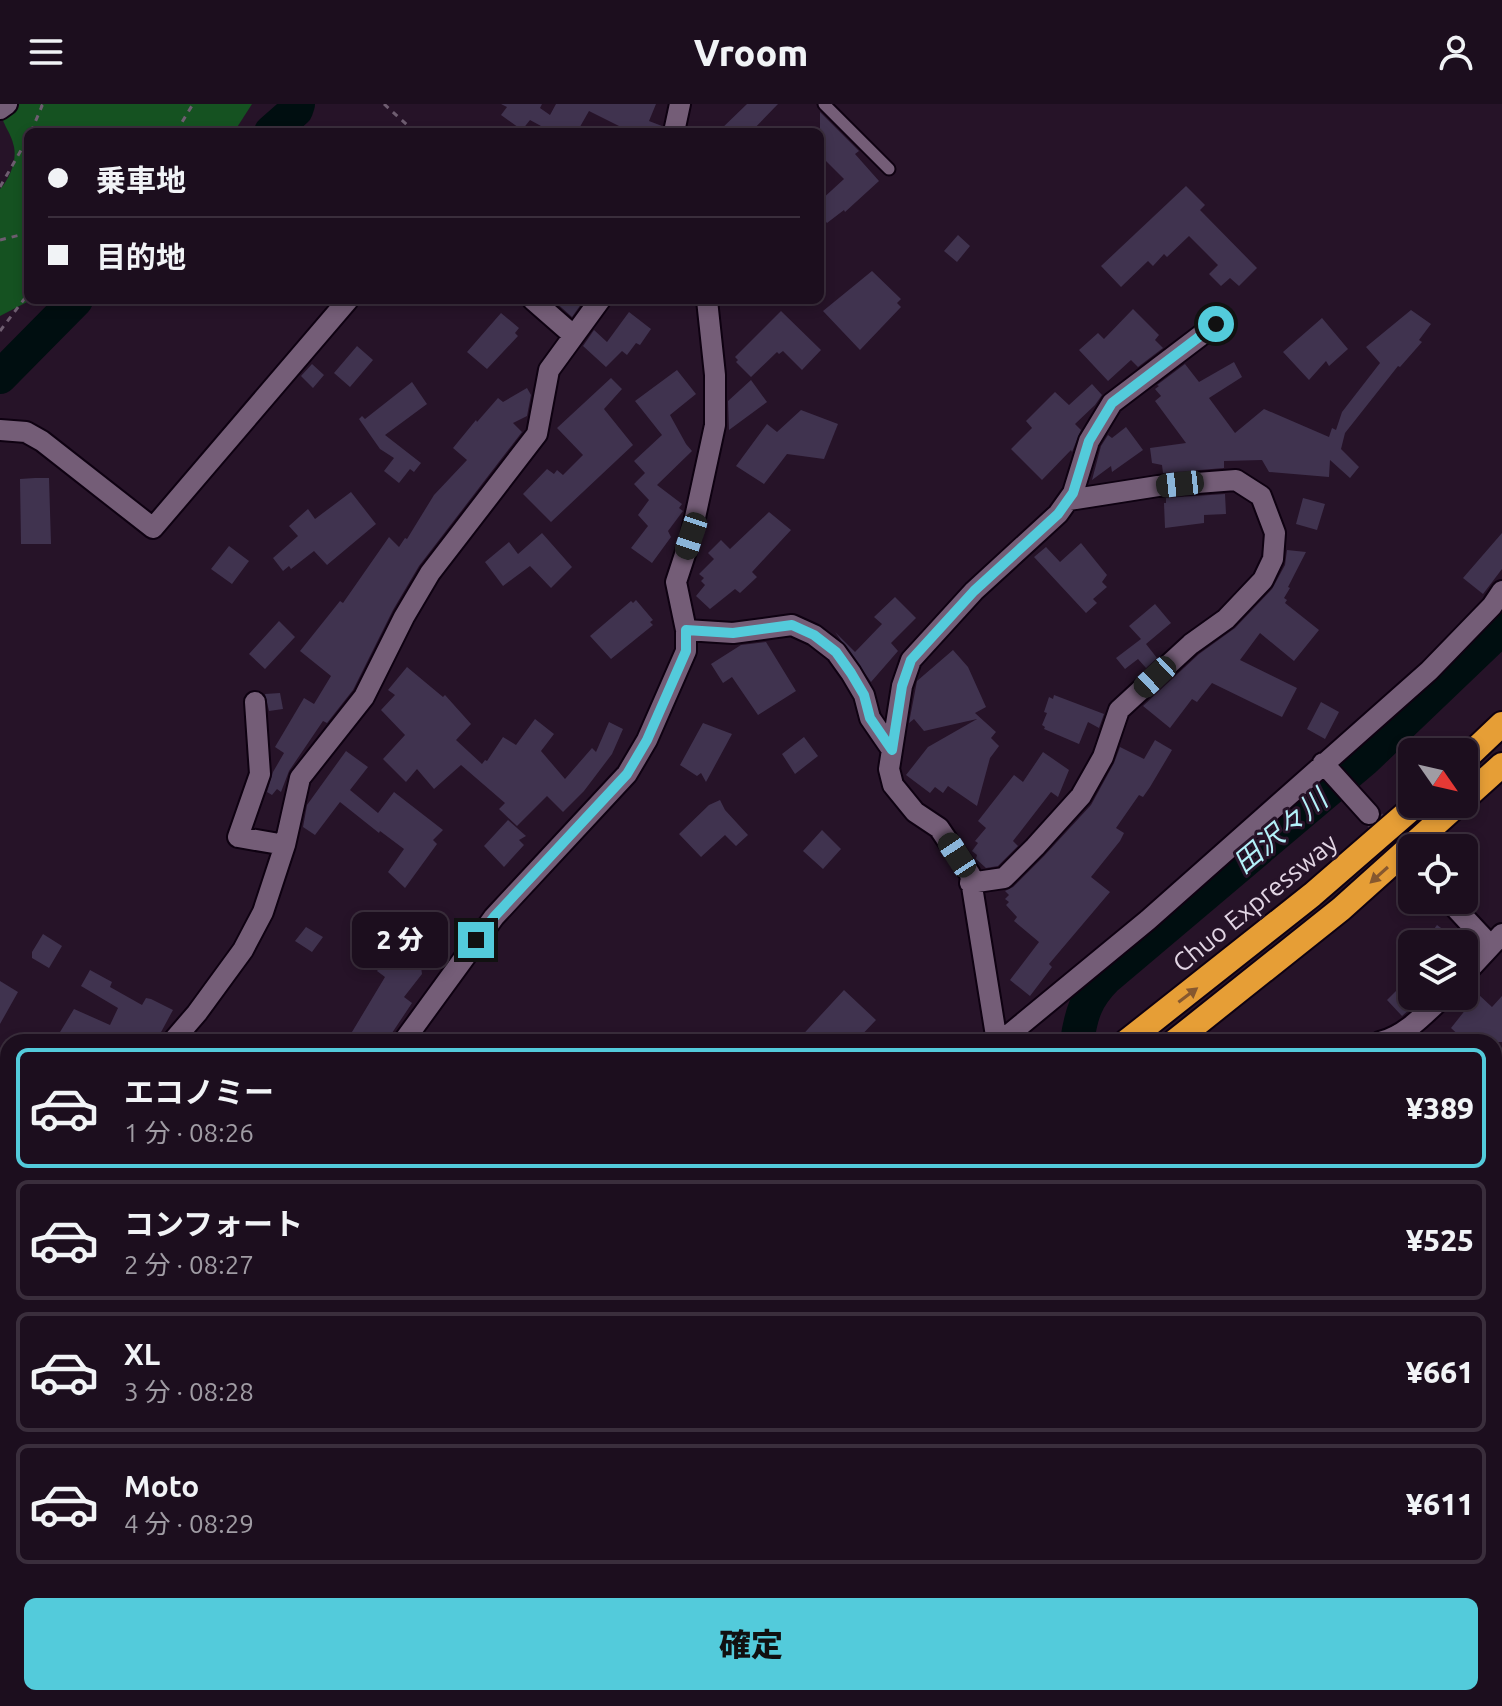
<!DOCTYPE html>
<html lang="ja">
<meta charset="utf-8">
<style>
body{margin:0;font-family:Ubuntu,"Noto Sans JP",sans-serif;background:#251727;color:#f1f3f6;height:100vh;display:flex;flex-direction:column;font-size:30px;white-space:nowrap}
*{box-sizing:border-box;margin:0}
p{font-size:26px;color:#a09ca4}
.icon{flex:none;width:44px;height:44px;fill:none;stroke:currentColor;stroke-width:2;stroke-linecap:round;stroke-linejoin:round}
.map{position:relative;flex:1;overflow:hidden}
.sheet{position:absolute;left:0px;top:930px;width:1502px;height:672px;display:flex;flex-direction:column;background:#1c0e1e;border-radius:24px 24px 0 0;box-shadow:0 4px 12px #0003,0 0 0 2px #3a2e3c}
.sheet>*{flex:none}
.banner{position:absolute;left:24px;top:24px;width:800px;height:176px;border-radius:12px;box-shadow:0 4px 12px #0003,0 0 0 2px #3a2e3c;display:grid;align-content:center;height:176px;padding:0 24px;background:#1c0e1e}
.needle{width:52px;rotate:124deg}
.controls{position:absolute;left:1398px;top:634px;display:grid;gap:16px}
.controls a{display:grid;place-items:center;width:80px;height:80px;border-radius:12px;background:#1c0e1e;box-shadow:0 4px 12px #0003,0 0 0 2px #3a2e3c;font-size:40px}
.end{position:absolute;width:36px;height:36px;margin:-18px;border:10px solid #53cbdb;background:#111;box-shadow:0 0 0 4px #111}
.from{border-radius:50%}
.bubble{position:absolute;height:56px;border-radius:12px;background:#1c0e1e;box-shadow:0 4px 12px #0003,0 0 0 2px #3a2e3c;font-size:26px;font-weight:800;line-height:56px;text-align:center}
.car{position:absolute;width:24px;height:48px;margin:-24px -12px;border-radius:10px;box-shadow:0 0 6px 2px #0007;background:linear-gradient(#222 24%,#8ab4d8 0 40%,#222 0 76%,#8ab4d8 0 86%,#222 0)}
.banner b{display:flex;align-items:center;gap:28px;height:76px;font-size:30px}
.banner b+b{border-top:2px solid #3a2e3c}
.banner i{width:20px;height:20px;background:#f1f3f6}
ul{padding:14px 0 0;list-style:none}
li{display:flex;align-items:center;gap:24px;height:120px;margin:0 16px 12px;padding:0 8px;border:4px solid #3a2e3c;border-radius:12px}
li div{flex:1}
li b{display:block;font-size:30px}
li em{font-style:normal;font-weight:800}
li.current{border-color:#53cbdb}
li>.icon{width:72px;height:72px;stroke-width:1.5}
.cta{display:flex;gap:16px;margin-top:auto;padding:16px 24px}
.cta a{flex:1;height:92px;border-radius:12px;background:#53cbdb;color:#111;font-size:32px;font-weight:800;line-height:92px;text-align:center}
header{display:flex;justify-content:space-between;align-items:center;height:104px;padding:0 24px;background:#1c0e1e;font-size:36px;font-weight:800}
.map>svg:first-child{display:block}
.forest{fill:#155221}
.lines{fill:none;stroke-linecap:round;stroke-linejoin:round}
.stream{stroke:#444a50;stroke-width:6}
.river{stroke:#000e10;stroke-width:34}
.building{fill:#40334f}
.street-tunnel{stroke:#423044;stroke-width:20;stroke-dasharray:20 10;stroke-linecap:butt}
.lane-casing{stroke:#0e0111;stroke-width:15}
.street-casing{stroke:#0e0111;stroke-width:24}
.secondary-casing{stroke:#0e0111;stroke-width:24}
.highway-casing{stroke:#0e0111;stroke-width:28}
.path{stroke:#6e5d70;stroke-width:3;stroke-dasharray:6 6;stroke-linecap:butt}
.lane{stroke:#745d77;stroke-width:11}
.street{stroke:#745d77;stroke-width:20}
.secondary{stroke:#967064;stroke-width:20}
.highway{stroke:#e69e36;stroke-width:24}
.oneway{fill:#86582f}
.route{stroke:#53cbdb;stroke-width:10}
.labels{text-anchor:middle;stroke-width:6;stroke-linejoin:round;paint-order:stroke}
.street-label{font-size:26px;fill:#e2d5e4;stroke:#261328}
.water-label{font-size:28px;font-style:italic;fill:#b3f0f8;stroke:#261328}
</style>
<header><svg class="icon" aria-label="menu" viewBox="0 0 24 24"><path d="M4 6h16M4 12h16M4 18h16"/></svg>Vroom<svg class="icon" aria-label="person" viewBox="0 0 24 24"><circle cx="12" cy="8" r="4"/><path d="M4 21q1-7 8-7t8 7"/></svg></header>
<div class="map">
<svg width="1502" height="1602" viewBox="0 0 1502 1602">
<rect width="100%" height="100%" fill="#261328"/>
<path class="forest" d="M0,0H252L234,28H28V196H31L0,212V85C9,76 17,57 14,43C11,26 0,20 0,0Z"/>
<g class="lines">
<path class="stream" d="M896,1602V1594"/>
<path class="river" d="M271,28L296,6L298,0
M0,273L76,196
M1077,938C1081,910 1086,894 1106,874L1365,655L1502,524"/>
</g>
<path class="building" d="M501,0H542L540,4L550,11L556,0H656L649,17L662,22L661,28H631L589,7L577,28H552L530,16L522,26L501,11L507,3Z
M747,0H778L751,28H718Z
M820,8L859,47L855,50L879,77L845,108L844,106L827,119L820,111V97L844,75L820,51Z
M1186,82L1205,101L1200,106L1257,164L1239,182L1230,174L1221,182L1209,170L1218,161L1189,132L1167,153L1164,150L1153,162L1148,157L1121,183L1101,162Z
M958,131L970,142L957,158L944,147Z
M872,167L901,195L897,199L901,203L860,246L823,207Z
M553,196H584L572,213Z
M1133,205L1159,231L1155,236L1163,244L1138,263L1131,256L1108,277L1079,246L1098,229L1104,235Z
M1411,206L1431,220L1419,236L1422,238L1400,263L1398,262L1345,329L1341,345L1359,363L1350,374L1330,356L1329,373L1269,368L1262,356L1224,357V364L1163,369L1162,361L1152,359L1150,344L1186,339L1155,297L1161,292L1155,285L1159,282L1157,281L1185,260L1199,278L1234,258L1242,273L1209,294L1235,329L1264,305L1329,333L1332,324L1336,326L1342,308L1380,259L1366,243Z
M781,207L821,246L802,266L783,247L779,250L777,248L751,273L736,258L738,256L735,253Z
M629,208L651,225L640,241L636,239L627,251L622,247L606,263L583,242L594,226L607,238Z
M501,209L519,224L515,229L518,232L487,265L467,248Z
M1322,214L1348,245L1329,262L1326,257L1309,276L1283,248Z
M357,242L373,256L350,283L334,269Z
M312,260L324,271L313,284L301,272Z
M677,266L696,290L670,311L686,340L692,347L657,381L682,400L679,404L683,407L668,427L671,433L652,459L631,444L648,422L638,411L649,396L634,380L645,369L634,357L662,331L635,297Z
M611,274L622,285L604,305L633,341L551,418L523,390L547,365L554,370L557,366L563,371L583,351L557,324Z
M751,276L767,298L729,326L728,297Z
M412,278L427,300L385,331L421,359L414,368L410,365L399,379L384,367L394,354L380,345L359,315L362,312L365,315Z
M1092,280L1102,291L1095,301L1075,320L1081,326L1072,348L1071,346L1042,376L1011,345L1032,324L1026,317L1055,288L1069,301Z
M527,284L531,291L527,312L513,319L522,328L419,462L393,506L353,586L327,619L323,617L289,667L281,688L277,685L272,691L267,688L273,668L284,649L275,643L304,594L314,600L331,572L300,547L340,497L343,499L389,433L399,443L405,434L407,435L434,391L467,356L453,344L476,316L477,318L498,294L503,298Z
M801,306L838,320L824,355L787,350L764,380L736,362L767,320L777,328Z
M1126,323L1143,346L1112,368L1111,362L1092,376L1101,342L1108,331L1112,334Z
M35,374H49L51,440H21L20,375Z
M351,388L376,420L327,461L314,447L291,465L289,462L283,467L273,454L298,432L289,422L308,405L315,415Z
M1225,390L1226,410L1204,411V419L1165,424L1164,399H1166V394Z
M1303,394L1325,400L1317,426L1296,420Z
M769,408L791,426L752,468L757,473L740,489L735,485L710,505L696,492L705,481L701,477L704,474L699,470L714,455L708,449L721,436L730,445Z
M542,429L572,463L551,484L530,462L503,482L485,458L509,438L518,450Z
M1502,429V465L1483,490L1463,474Z
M1081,439L1107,471L1102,478L1107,483L1093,495L1097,499L1086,509L1034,453L1046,443L1060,458Z
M229,442L249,457L232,480L211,465Z
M1287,446L1306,448L1288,483L1290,484L1284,494L1287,496L1285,499L1319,526L1294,557L1260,529L1240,556L1297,584L1282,613L1212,579L1197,598L1192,595L1170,624L1143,602L1199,550L1235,524L1272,485L1285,461Z
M895,493L916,514L891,539L898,547L871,578L835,528L855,548L882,520L874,513Z
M636,496L653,516L650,518L653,521L611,555L590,532L631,497L633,499Z
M1155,500L1171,519L1146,540L1157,554L1146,564L1138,555L1125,565L1116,554L1141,535L1129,522Z
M279,517L295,533L265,565L249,550Z
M766,538L796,587L758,611L732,573L723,579L711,560L741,541Z
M953,546L968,563L986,603L975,609L996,628L991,634L999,642L990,654L977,702L948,682L943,689L935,683L930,689L906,671L928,643L977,615L924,627L914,615L909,619L917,577Z
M407,563L443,593L445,591L471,620L456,636L482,660L485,656L487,657L503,633L516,641L535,615L554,630L541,647L565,675L592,644L596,648L609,618L623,625L612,650L584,687L563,708L547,692L517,722L499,705L505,699L461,661L434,685L417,665L406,678L383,655L405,631L381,606L395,591L388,586Z
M280,589L283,605L269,607L265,590Z
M1054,591L1104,610L1099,624L1088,618L1079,640L1044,625L1045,623L1042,621L1047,609L1044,608L1049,593L1053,595Z
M1321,598L1339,608L1325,635L1307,625Z
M703,619L732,630L706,678L701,669L697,672L680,661Z
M804,633L818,652L795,670L782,650Z
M1155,636L1172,646L1150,683L1143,693L1139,691L1116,724L1124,729L1120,737L1091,773L1110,788L1049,860L1052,863L1030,892L1010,876L1039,838L1014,817L1017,813L1006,801L1009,798L1005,795L1009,791L1005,787L1013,783L1044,752L1091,701L1114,659L1120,643L1144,655Z
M346,647L368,663L350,686L378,709L394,688L443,726L433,736L437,740L405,784L388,768L404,745L380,727L379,729L340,698L315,731L303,723L307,701Z
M1043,648L1069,666L1058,693L1051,688L1013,737L1018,742L998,762L986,764L976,755L977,751L972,747L978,739L975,737L986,724L978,717L1014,671L1023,678Z
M720,696L725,706L748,731L736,742L725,731L701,753L679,730L709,701Z
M508,716L526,732L519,736L524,741L504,763L484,742Z
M822,726L841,745L823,765L803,747Z
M432,813L450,825L439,840L440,848L431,854L420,856L422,870L404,893L412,899L386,938H346L385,873L377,867L395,846L405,850Z
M1437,821L1463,840H1423Z
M306,823L323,833L312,848L295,837Z
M43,830L62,842L49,864L32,854V848Z
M90,866L112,878L110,883L142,901L146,894L151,895L173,906L160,930L156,928L151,938H54L74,905L110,921L118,904L81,882Z
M1412,871V892H1425L1402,912L1387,896Z
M0,877L18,888L0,920Z
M844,886L876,916L855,938H796Z
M1478,890L1492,903L1502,892V938H1466L1451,924Z"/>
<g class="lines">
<path class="street-tunnel" d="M1375,716L1412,758"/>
<g class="lane-casing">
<path id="lane" d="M824,0L889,65"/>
</g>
<g class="street-casing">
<path id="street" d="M0,5L7,0
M674,28L680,0
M533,196L573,231
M0,326L26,328L42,337L153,424L348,196
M686,526L733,529L792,521L814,531L836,548L851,569L864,591L870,614L892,646
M255,598L260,670L238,733L285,741
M1323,659L1369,710
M970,779L1004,774L1035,743L1081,692L1103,653L1119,606L1191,540L1226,515L1263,476L1273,455L1275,429L1261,392L1236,376L1158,382L1069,396
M1448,796L1491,842
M1464,871L1502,830
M172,938L197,909L243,846L263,808L285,741L300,674L364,593L404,513L430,469L537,330L549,266L600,196
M403,938L494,813L627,670L647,636L686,547V526L676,478L691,432L715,321V271L707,196
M997,938L970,770L939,724L915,708L893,681L889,665L902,582L911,556L974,487L1058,410L1073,389L1089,337L1112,299L1216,220
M1000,938L1148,816L1429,567L1492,502L1502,487
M1380,938C1405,932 1425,910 1444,892
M0,1199L8,1188
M1494,1290L1502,1283
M1494,1387L1502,1395
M1494,1469L1502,1466
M1494,1574L1502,1568
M193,1594H194
M340,1594L351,1602
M21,1602L26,1594
M915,1602L917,1594
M1328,1602L1335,1594
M1458,1602L1468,1594"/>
</g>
<g class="secondary-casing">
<path id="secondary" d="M1250,1594L1259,1602
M1112,1602L1155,1594"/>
</g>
<g class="highway-casing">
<path id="highway" d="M1464,656L1502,620
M1464,695L1502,661
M1126,938L1312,791L1417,700
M1174,938L1341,805L1458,700
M0,1402H8
M0,1435L8,1434"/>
</g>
<path class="path" d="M384,0L415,28
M31,28L42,2L39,0
M176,28L193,0
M0,83L28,34
M0,136L28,129
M0,227L28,190
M377,1602L383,1594
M524,1602L533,1594"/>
<use href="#lane" class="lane"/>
<use href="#street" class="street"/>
<use href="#secondary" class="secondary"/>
<use href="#highway" class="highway"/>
</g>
<defs><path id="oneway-solid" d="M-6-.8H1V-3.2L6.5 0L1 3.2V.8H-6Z" transform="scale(2)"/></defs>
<g class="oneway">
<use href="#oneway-solid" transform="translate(1379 771) rotate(138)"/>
<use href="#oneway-solid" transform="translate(1188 891) rotate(-37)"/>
</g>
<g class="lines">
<path class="route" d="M476,836L494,813L627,670L647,636L686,547V526L733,529L792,521L814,531L836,548L851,569L864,591L870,614L892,646L902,582L911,556L974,487L1058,410L1073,389L1089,337L1112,299L1216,220"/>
</g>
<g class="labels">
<g class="street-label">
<text transform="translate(1255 799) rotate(-39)" y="9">Chuo Expressway</text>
</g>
<g class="water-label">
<text transform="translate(1280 727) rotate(-40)" y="10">田沢々川</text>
</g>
</g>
</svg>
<div class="controls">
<a><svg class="needle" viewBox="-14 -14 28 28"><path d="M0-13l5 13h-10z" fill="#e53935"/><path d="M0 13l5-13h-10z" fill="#a09ca4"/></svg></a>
<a><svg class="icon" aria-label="locate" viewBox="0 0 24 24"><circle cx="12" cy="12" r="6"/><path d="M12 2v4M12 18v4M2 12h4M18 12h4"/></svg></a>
<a><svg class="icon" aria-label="layers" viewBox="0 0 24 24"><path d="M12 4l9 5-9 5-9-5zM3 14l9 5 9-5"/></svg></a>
</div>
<i class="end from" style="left:1216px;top:220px"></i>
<i class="end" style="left:476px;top:836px"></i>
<div class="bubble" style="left:352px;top:808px;width:96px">2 分</div>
<i class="car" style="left:1180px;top:380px;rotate:264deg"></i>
<i class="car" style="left:691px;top:432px;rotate:198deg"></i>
<i class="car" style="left:1155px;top:573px;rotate:227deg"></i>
<i class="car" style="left:957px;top:751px;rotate:327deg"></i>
<div class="banner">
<b><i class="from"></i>乗車地</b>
<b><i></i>目的地</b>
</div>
<section class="sheet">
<ul>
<li class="current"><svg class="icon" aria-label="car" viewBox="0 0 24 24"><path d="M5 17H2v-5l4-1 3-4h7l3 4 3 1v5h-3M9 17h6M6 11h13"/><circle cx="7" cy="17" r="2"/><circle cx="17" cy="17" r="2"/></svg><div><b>エコノミー</b><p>1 分 · 08:26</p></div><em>¥389</em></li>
<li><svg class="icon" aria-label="car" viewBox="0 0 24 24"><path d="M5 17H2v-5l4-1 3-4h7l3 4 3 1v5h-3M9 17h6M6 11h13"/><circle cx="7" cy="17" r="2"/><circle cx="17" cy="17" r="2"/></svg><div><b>コンフォート</b><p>2 分 · 08:27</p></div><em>¥525</em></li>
<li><svg class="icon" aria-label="car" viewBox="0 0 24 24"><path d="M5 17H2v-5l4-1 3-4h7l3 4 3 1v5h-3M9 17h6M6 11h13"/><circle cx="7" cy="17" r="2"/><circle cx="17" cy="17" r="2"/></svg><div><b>XL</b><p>3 分 · 08:28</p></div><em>¥661</em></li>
<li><svg class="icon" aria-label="car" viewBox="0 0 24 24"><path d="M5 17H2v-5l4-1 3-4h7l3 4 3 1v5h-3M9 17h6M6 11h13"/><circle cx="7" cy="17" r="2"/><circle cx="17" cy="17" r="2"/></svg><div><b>Moto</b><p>4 分 · 08:29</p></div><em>¥611</em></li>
</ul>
<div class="cta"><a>確定</a></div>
</section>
</div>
